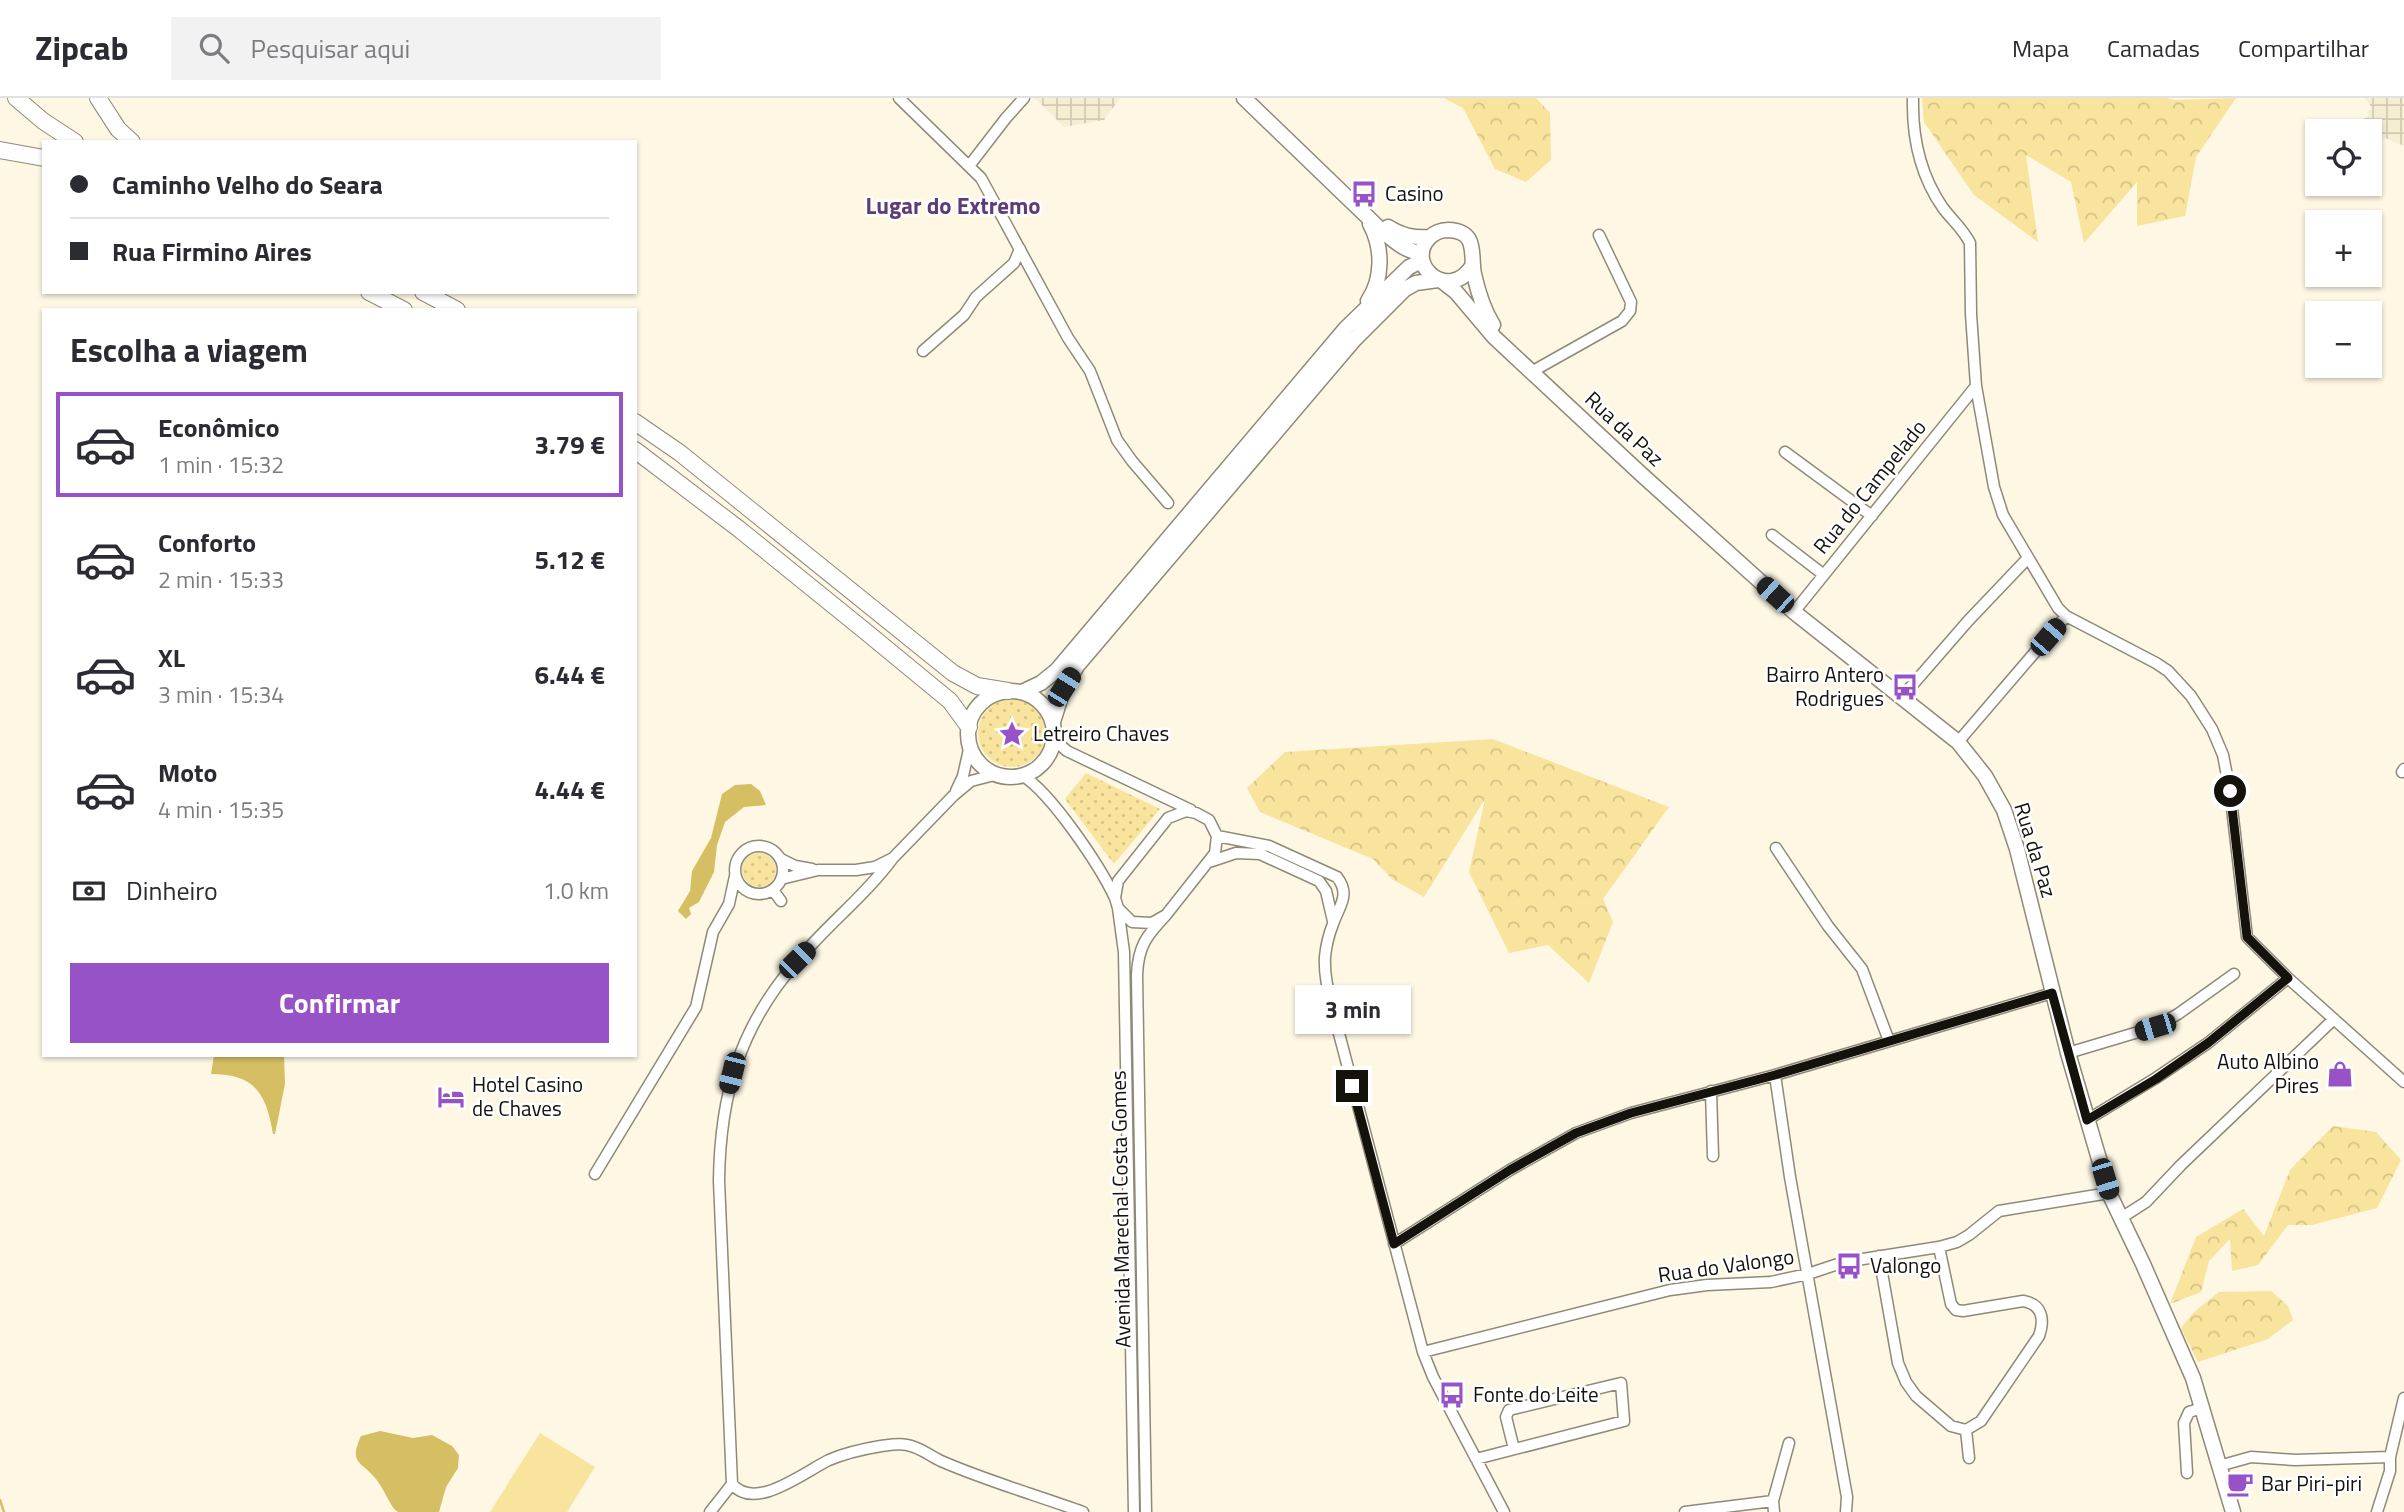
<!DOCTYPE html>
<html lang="pt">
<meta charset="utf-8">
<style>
body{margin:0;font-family:"Titillium Web",sans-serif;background:#f2f2f3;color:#2b2b33;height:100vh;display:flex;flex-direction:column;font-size:26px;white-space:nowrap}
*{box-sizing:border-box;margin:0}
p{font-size:23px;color:#7c7c81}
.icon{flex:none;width:38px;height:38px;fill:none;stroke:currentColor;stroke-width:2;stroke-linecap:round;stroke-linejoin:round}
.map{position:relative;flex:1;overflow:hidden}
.sheet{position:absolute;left:42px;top:210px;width:595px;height:749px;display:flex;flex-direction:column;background:#fff;border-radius:0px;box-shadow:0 2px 5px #0004}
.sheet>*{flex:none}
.hud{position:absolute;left:42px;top:42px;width:595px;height:154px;border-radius:0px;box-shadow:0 2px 5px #0004;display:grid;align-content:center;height:154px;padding:0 28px;background:#fff}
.controls{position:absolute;left:2305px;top:21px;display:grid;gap:14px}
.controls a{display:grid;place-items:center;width:77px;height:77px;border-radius:0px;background:#fff;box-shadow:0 2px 5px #0004;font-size:35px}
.end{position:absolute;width:32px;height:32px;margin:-16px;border:9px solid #14120b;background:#fff;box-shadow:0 0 0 4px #fff}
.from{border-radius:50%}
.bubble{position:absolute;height:49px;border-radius:0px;background:#fff;box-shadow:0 2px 5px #0004;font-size:23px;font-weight:700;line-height:49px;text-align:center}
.car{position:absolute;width:21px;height:42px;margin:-21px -10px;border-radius:9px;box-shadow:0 0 5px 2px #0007;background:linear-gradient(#222 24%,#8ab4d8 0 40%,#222 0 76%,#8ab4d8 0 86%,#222 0)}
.hud b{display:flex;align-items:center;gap:24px;height:66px;font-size:26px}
.hud b+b{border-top:2px solid #e1e1e2}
.hud i{width:18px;height:18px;background:#2b2b33}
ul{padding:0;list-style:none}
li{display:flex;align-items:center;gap:21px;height:105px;margin:0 14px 10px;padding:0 14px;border:4px solid transparent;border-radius:0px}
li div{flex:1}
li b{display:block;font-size:26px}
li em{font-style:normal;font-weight:700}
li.on{border-color:#9752c7}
li>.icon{width:63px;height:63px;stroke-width:1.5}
h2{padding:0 28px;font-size:32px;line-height:84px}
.pay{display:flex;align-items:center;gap:18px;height:77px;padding:0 28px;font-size:26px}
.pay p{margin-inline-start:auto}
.primary-button{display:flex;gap:14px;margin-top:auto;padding:14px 28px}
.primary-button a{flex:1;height:80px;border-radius:0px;background:#9752c7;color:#fff;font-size:28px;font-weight:700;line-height:80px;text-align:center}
header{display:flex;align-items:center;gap:42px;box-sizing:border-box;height:98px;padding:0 35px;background:#fff;border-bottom:2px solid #e1e1e2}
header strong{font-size:33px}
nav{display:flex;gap:38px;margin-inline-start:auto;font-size:24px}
.search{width:490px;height:63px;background:#f2f2f3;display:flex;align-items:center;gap:18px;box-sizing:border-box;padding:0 24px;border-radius:0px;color:#7c7c81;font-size:26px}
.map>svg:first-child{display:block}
.industrial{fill:url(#industrial-grid)}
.green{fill:url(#green-dots)}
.forest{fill:url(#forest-crowns)}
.pitch{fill:#f8e49d}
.water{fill:#d6be63}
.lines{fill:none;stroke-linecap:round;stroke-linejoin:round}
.stream{stroke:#d6be63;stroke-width:2.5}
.minor-casing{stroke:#8f8a78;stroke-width:13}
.major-casing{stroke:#8f8a78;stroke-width:17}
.highway-casing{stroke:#8f8a78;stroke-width:18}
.minor{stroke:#fff;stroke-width:10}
.major{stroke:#fff;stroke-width:14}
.highway{stroke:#fff;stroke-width:16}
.route{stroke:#14120b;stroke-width:9}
.labels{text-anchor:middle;stroke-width:5;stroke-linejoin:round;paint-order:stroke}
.poi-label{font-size:21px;fill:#14120b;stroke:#fff;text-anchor:start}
.street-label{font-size:21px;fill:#14120b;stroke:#fff}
.neighbourhood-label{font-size:23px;font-weight:bold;fill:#5e3d77;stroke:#fff}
</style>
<header>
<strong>Zipcab</strong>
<div class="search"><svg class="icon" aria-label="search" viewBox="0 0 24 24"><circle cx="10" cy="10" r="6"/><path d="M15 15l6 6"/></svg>Pesquisar aqui</div>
<nav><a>Mapa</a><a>Camadas</a><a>Compartilhar</a></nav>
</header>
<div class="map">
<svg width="2404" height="1414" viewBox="0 0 2404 1414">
<defs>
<pattern id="industrial-grid" width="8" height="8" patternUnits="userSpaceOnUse" patternTransform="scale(1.75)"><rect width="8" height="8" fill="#f5eed2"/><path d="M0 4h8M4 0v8" fill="none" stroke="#d1cbb3"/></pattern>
<pattern id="green-dots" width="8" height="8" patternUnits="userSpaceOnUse" patternTransform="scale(1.75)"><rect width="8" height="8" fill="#f8e49d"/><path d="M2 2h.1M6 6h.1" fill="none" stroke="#d4c386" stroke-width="1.8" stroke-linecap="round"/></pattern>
<pattern id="forest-crowns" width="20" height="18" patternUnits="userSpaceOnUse" patternTransform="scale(1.75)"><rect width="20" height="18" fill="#f8e49d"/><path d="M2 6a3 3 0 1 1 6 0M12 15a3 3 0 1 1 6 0" fill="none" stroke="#d4c386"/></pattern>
</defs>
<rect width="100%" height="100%" fill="#fdf7e4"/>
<path class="industrial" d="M1035,0H1120L1104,22L1064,29Z
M2365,0H2404V48L2355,27L2369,17L2367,14L2372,10Z"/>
<path class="green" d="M978 635a34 34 0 1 1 68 0a34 34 0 1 1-68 0Z
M1086,675L1160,711L1114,766L1065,701Z
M742 772a17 17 0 1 1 34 0a17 17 0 1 1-34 0Z"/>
<path class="forest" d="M1444,0H1536L1550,15L1551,62L1526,84L1495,71L1463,10Z
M1922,0H2166L2175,2L2236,0L2196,59L2185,118L2137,128V84L2084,145L2071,84L2026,57L2038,144L1974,97L1924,24Z
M1493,641L1669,709L1603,801L1613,824L1589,885L1548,847L1509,855L1469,774L1485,701L1424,799L1392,781L1373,761L1260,714L1247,690L1285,654Z
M2333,1028L2376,1034L2401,1062L2377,1110L2312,1127H2288L2258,1167L2232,1173L2230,1141L2209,1163L2201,1194L2170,1206L2196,1139L2243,1111L2264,1138L2290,1072Z
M2271,1193L2288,1208L2293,1222L2268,1241L2198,1264L2181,1230L2194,1214L2219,1194Z"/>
<path class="pitch" d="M540,1335L595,1369L567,1414H490Z"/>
<path class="water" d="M751,686L760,693L766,707L744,709L725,724L717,747L714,774L699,804L689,810L691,816L686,821L678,813L690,793L692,773L711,740L722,696L735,687Z
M214,957H284L285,986L275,1036H273C266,995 255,976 211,976Z
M380,1333L413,1340L432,1337L452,1348L459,1357L458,1370L446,1389L439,1414H398L394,1411C388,1402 383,1390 376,1381C362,1363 348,1367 361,1338Z"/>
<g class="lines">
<path class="stream" d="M0,1402L4,1414"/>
<g class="minor-casing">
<path id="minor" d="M899,0L981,80L1068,240L1090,273L1117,342L1132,363L1168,405
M1913,0C1912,39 1920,77 1943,110C1952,122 1963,131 1970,145L1971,216L1976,288L1994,389L2003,417L2058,510L2066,518L2156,565L2168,573L2191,598L2212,631L2223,657L2230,693L2247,839L2288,880L2404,984
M969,68L1006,20L1024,0
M923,253L964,217L976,199L1014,165L1020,151
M1533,273L1622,223L1630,213L1631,204L1599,137
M1785,354L1872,418
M1772,437L1824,477
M1794,514L1976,288
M1902,599L1968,523L2027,461
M1055,636L1059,646L1067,653L1191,712
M1958,644L2066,518
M2402,674L2404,671
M1022,677C1052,696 1100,768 1115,800
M956,693L963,678L970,647
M1186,713L1196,715L1209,722L1217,738L1215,755L1166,817L1152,825L1132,824L1118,810L1115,800L1118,783L1168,720Z
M1217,738L1269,748L1337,779C1351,797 1339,808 1333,826C1329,836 1326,848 1325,859C1324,876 1328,892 1332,909L1423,1254L1433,1279L1504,1414
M735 772a24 24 0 1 1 48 0a24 24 0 1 1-48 0Z
M1776,750L1828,828L1862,871L1889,943
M893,760C865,798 828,826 798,862C740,928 720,996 719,1083L732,1386C755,1414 804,1374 829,1362C845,1355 863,1351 881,1348C889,1347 899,1345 907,1347C920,1349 930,1358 941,1363C987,1383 1036,1397 1083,1414
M781,761L795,768L812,771
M1209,764L1236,755L1260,756L1319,783L1326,793L1333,823
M781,781L818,772H856L875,769L893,760L953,698L971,683L998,676
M773,792L781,803
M1118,810L1124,854L1134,1414
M2068,955L2155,929L2178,916L2234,876
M1775,977L1790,1079L1847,1399L1846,1414
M1711,993L1713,1058
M2087,1022L2156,980L2208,945L2288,880
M595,1076L696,909L713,834L729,806L735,778
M2121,1120L2146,1104L2181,1067L2334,921
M1394,1146L1510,1072L1576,1035L1631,1015L1775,977L2052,895
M1939,1149L1951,1206L1956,1212L1963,1213L2023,1203C2042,1206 2045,1221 2039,1238L1981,1323L1966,1332
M1879,1158L1898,1265L1906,1284L1916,1298L1951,1328L1966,1332
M1423,1254L1670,1192L1707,1187L1771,1184L1808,1176L1844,1164L1939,1149L1957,1144L1969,1137L1999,1113L2109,1095
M1966,1332L1969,1360
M1476,1361L1624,1323L1621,1285L1509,1312L1506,1319L1514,1351
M2219,1368L2251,1359L2295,1362L2390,1359
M2187,1375L2184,1325L2189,1314L2202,1310
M710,1414L732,1386
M1146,1414L1137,877C1138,848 1147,837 1166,817
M1685,1414L1773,1403
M1774,1414L1773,1403L1789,1345
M2377,1414L2390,1373V1359L2404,1300"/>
</g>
<g class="major-casing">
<path id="major" d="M1244,0L1380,131C1392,141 1405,154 1422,155
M1388,129C1402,138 1414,140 1430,139
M1473,167C1449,206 1404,166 1429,140C1434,135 1441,132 1448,132C1479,133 1470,157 1474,176C1478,194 1483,211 1493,227
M1443,184L1456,194L1494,239L1641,376L1794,514L1958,644L1985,678L2004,712L2017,751L2068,955L2109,1095L2143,1166L2193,1280L2233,1414
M1368,203C1383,181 1383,150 1370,126
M968 636a43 43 0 1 1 86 0a43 43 0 1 1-86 0Z
M1022,594L1041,585L1057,572L1346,230L1409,169L1422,163
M1053,624L1064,589L1077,568L1354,242L1405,191L1416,185L1438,182"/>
</g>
<g class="highway-casing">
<path id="highway" d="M16,0L43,23L75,44
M98,0L118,31L132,44
M0,52L44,60
M369,194L404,212
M423,194L457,212
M635,324L680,355L953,575L977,588L1008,593
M635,352L739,431L865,533L950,603L969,629"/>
</g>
<use href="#minor" class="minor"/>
<use href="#major" class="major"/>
<use href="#highway" class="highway"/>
</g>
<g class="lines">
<path class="route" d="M1352,988L1394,1146L1510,1072L1576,1035L1631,1015L1775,977L2052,895L2087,1022L2156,981L2208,945L2288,880L2247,839L2230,693"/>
</g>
<defs>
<g id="bus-bare" transform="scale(2.1)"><path d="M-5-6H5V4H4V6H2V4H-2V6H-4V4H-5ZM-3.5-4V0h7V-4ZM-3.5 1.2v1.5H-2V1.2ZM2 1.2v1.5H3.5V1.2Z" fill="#9752c7" stroke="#fff" stroke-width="2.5" paint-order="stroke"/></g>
<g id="sight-bare" transform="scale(2.1)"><path d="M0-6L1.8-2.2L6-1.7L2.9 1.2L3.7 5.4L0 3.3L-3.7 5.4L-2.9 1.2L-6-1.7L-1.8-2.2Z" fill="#9752c7" stroke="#fff" stroke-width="2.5" paint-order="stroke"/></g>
<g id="shop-bare" transform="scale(2.1)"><path d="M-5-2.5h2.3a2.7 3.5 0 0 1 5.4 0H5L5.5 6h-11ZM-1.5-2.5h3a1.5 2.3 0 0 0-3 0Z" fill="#9752c7" stroke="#fff" stroke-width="2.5" paint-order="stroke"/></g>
<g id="hotel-bare" transform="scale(2.1)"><path d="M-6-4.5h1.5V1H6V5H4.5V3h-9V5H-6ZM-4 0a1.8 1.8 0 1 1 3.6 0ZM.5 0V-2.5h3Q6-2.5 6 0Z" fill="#9752c7" stroke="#fff" stroke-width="2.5" paint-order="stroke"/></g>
<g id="cafe-bare" transform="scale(2.1)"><path d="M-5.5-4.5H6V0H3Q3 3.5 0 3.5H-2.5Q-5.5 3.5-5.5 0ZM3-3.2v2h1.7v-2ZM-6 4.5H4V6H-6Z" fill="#9752c7" stroke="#fff" stroke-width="2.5" paint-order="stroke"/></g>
</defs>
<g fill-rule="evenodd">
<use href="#bus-bare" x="1364" y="96"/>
<use href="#bus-bare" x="1905" y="589"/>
<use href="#sight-bare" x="1012" y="636"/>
<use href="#shop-bare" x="2340" y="976"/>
<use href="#hotel-bare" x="451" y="999"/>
<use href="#bus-bare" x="1849" y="1168"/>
<use href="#bus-bare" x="1452" y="1297"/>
<use href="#cafe-bare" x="2240" y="1386"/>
</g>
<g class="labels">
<g class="poi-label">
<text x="1385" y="103">Casino</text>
<text x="1884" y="584" text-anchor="end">Bairro Antero<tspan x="1884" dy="24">Rodrigues</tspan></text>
<text x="1033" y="643">Letreiro Chaves</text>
<text x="2319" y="971" text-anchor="end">Auto Albino<tspan x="2319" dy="24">Pires</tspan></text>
<text x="472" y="994">Hotel Casino<tspan x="472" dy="24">de Chaves</tspan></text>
<text x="1870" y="1175">Valongo</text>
<text x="1473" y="1304">Fonte do Leite</text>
<text x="2261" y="1393">Bar Piri-piri</text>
</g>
<g class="street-label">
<text transform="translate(1624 331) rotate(43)" y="7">Rua da Paz</text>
<text transform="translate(1870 389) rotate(-51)" y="7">Rua do Campelado</text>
<text transform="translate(2035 752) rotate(73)" y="7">Rua da Paz</text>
<text transform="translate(1121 1111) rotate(-91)" y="7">Avenida Marechal Costa Gomes</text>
<text transform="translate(1726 1168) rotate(-8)" y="7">Rua do Valongo</text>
</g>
<g class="neighbourhood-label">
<text x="953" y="116">Lugar do Extremo</text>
</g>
</g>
</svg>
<div class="controls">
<a><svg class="icon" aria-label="locate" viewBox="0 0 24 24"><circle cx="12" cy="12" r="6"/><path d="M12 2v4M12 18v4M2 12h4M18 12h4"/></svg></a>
<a>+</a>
<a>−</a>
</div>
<i class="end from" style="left:2230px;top:693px"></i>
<i class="end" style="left:1352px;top:988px"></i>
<div class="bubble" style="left:1295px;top:887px;width:116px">3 min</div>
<i class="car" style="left:1775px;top:497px;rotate:312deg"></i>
<i class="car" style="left:2048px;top:539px;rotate:41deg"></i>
<i class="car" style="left:1064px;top:589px;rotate:32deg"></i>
<i class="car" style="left:797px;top:862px;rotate:45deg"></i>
<i class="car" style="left:2155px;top:929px;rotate:253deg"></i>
<i class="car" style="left:732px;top:975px;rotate:194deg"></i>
<i class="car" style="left:2105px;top:1081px;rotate:163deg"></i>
<div class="hud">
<b><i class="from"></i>Caminho Velho do Seara</b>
<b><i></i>Rua Firmino Aires</b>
</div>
<section class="sheet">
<h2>Escolha a viagem</h2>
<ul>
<li class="on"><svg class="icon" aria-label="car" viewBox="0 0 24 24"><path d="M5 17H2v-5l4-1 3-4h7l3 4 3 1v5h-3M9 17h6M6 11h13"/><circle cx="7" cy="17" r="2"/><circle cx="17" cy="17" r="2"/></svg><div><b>Econômico</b><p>1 min · 15:32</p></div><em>3.79 €</em></li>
<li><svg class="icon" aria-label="car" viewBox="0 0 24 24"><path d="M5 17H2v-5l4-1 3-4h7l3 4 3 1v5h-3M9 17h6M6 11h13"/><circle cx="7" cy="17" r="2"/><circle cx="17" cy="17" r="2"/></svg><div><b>Conforto</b><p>2 min · 15:33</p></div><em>5.12 €</em></li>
<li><svg class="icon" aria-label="car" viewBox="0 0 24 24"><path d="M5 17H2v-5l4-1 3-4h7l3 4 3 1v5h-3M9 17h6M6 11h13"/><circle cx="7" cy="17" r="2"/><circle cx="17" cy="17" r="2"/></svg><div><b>XL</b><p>3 min · 15:34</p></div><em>6.44 €</em></li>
<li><svg class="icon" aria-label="car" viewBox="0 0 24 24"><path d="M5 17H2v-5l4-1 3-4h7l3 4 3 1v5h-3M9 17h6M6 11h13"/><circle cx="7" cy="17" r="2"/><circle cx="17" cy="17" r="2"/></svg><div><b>Moto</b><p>4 min · 15:35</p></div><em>4.44 €</em></li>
</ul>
<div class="pay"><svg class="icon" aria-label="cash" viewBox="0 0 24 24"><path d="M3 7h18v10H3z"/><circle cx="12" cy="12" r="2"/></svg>Dinheiro<p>1.0 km</p></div>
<div class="primary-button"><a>Confirmar</a></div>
</section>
</div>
